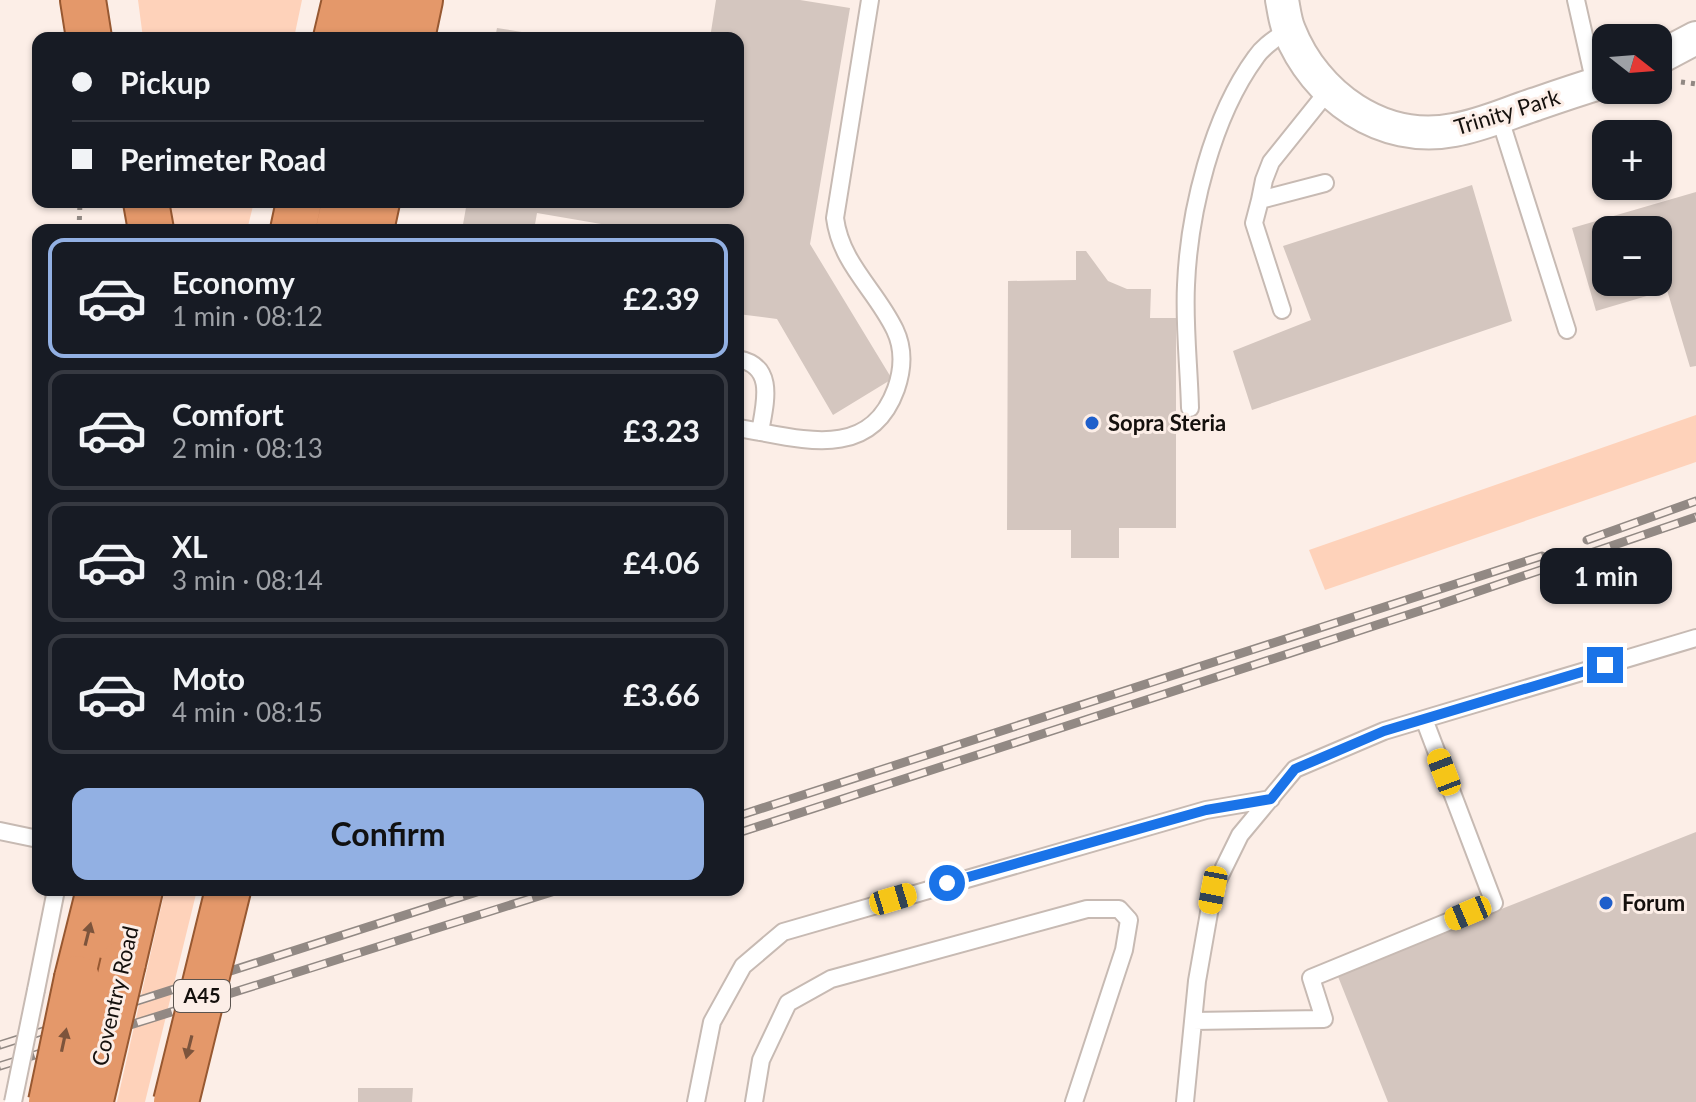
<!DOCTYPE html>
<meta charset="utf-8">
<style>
body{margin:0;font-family:Lato,sans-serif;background:#242831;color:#f1f3f6;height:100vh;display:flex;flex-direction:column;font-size:30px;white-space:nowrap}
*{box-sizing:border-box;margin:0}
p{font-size:26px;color:#9ea1a6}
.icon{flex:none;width:44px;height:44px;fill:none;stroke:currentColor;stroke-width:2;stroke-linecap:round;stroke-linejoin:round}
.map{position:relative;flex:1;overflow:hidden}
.sheet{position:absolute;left:32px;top:224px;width:712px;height:672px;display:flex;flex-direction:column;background:#171b24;border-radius:16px;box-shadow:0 2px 6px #0004}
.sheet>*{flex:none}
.hud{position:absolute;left:32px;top:32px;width:712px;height:176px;border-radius:16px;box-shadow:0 2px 6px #0004;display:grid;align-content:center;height:176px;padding:0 40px;background:#171b24}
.needle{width:52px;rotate:107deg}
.buttons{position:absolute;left:1592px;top:24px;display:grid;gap:16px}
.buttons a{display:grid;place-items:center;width:80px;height:80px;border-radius:16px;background:#171b24;box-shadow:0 2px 6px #0004;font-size:40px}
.end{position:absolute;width:36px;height:36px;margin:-18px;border:10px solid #1a73e8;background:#fff;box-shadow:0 0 0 4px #fff}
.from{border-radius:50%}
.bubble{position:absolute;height:56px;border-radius:16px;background:#171b24;box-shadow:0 2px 6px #0004;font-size:26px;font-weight:700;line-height:56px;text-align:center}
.car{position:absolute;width:24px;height:48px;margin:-24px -12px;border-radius:10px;box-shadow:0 0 6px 2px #0007;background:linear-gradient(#f5c518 24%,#345 0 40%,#f5c518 0 76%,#345 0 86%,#f5c518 0)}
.hud b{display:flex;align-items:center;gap:28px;height:76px;font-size:30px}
.hud b+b{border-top:2px solid #363941}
.hud i{width:20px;height:20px;background:#f1f3f6}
ul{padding:14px 0 0;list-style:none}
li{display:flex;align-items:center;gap:24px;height:120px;margin:0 16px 12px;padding:0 24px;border:4px solid #363941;border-radius:16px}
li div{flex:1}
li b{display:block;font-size:30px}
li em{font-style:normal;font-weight:700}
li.current{border-color:#92b0e3}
li>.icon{width:72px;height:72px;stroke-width:1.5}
.cta{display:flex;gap:16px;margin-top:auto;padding:16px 40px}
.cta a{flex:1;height:92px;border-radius:16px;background:#92b0e3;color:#111;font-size:32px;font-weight:700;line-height:92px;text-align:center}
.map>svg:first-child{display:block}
.green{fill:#fed2ba}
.building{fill:#d4c6bf;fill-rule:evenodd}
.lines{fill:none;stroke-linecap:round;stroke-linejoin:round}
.service-casing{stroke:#c7bab3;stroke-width:20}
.minor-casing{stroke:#c7bab3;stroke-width:36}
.trunk-casing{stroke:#975831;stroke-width:48}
.path{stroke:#918883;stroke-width:5;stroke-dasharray:4 6;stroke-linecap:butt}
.service{stroke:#fff;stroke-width:16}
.minor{stroke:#fff;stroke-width:32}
.trunk{stroke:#e4986a;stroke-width:44}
.rail-casing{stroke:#928984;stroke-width:9}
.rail{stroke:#fceee7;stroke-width:6;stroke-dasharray:18;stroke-linecap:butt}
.service-bridge-casing{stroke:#c7bab3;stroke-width:20;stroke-linecap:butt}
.trunk-bridge-casing{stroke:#975831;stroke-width:48;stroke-linecap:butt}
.service-bridge{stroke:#fff;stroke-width:16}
.trunk-bridge{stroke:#e4986a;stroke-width:44}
.oneway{fill:#7c543c}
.route{stroke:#1a73e8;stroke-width:10}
.poi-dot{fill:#1f5fcb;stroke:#fceee7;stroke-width:3}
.labels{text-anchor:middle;stroke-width:6;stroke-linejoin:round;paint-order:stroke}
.shield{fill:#fceee7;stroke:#5a534e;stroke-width:2}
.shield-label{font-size:20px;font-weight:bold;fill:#14100d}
.street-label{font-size:22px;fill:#14100d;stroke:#fceee7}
.poi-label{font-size:22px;font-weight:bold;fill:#14100d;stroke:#fceee7;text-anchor:start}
</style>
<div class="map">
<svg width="1696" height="1102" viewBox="0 0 1696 1102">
<rect width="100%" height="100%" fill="#fceee7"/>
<path class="green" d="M138,0H302L294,38H143Z
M165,202H254L247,230H169Z
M1696,415V462L1325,590L1309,550Z
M165,890H197L145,1102H117Z"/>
<path class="building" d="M716,0H800L850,8L810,244L892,379L833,415L777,319L738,314V230H636L537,213L534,230H462L467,202H738V38H710Z
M497,28L546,36V38H495Z
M1472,185L1512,321L1252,410L1233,351L1311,320L1283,246Z
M1696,192V366L1690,367L1667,290L1596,311L1572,228ZM1606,230H1658V282H1606Z
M1076,251H1086L1108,281L1127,289H1151L1150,318H1176V528H1119V558H1071V530H1007L1008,281L1076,280Z
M1696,832V1102H1388L1337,974Z
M358,1088H413L412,1102H358Z"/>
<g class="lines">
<g class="service-casing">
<path id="service" d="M1576,0L1595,84
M1500,119L1567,330
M1260,200L1264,180L1271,162L1328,91
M1282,310L1254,223L1260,200L1325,183
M738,359C776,366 765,403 760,432
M1190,408C1189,367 1184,326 1186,285C1189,212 1212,117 1256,57C1264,45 1277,38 1289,29
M738,428C796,437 869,464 896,389C903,369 904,349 895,330C876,290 841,264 835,218L870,0
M0,831L38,839
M36,990L56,890
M1193,1021L1324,1019L1311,978L1494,903L1424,719
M696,1102L712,1022L743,966L783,932L1206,810L1271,799
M754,1102L761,1060L788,1003L831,979L1087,909H1119L1129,920L1124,950L1074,1102
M1185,1102L1197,981L1213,890L1240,835L1295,769L1384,731L1696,638"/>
</g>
<g class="minor-casing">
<path id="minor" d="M1282,0C1284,10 1285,21 1289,30C1315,96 1382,144 1454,130C1483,125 1508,113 1536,104C1559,96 1583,88 1606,81
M1658,58L1696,38"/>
</g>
<g class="trunk-casing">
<path id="trunk" d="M83,0L89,38
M336,38L345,0
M380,38L388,0
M412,38L420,0
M146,202L151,230
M293,230L299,202
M338,230L344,202
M371,230L377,202
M123,963L140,890
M77,978L99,890"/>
</g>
<path class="path" d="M1681,82L1696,84
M79,230L80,202"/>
<use href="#service" class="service"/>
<use href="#minor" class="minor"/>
<use href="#trunk" class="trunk"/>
<g class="rail-casing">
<path id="rail" d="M1587,540L1696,501
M738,816L1542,556
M738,833L1441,604L1696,517
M0,1045L483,890
M0,1066L558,890"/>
</g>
<use href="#rail" class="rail"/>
<g class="service-bridge-casing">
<path id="service-bridge" d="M13,1102L36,990"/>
</g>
<g class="trunk-bridge-casing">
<path id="trunk-bridge" d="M91,1100L123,963
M51,1102L77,978
M176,1102L228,890"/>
</g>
<use href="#service-bridge" class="service-bridge"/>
<use href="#trunk-bridge" class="trunk-bridge"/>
</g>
<defs><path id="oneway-solid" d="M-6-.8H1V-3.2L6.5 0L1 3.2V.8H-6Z" transform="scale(2)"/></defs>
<g class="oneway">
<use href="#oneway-solid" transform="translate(88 934) rotate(-76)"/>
<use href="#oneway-solid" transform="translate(64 1040) rotate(-78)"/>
<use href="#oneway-solid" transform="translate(189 1047) rotate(104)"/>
</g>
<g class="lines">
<path class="route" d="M947,883L1206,810L1271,799L1295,769L1384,731L1605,665"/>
</g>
<g class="poi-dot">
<circle cx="1092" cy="423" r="8"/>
<circle cx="1606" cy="903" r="8"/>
</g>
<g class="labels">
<rect class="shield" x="174" y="980" width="56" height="32" rx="6"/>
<g class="shield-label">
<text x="202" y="1003">A45</text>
</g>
<g class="street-label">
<text transform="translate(1507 112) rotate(-17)" y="8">Trinity Park</text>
<text transform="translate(115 996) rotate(-77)" y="8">Coventry Road</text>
</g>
<g class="poi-label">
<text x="1108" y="431">Sopra Steria</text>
<text x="1622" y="911">Forum</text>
</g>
</g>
</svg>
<div class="buttons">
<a><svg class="needle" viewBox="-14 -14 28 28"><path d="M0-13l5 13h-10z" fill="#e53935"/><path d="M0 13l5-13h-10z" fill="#9ea1a6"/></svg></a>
<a>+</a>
<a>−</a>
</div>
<i class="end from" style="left:947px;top:883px"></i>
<i class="end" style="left:1605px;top:665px"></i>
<div class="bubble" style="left:1540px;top:548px;width:132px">1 min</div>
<i class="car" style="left:1444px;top:772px;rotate:339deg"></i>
<i class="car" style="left:1213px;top:890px;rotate:191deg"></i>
<i class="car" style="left:893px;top:899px;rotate:73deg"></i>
<i class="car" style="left:1468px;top:913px;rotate:247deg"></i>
<div class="hud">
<b><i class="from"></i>Pickup</b>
<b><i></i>Perimeter Road</b>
</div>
<section class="sheet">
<ul>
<li class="current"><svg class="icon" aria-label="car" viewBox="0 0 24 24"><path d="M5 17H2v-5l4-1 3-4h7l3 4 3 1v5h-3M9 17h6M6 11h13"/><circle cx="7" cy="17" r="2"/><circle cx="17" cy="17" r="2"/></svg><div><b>Economy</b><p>1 min · 08:12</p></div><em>£2.39</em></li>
<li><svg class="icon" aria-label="car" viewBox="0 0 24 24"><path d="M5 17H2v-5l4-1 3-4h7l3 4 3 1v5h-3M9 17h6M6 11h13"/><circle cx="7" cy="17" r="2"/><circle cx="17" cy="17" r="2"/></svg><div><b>Comfort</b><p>2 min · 08:13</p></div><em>£3.23</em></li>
<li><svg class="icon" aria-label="car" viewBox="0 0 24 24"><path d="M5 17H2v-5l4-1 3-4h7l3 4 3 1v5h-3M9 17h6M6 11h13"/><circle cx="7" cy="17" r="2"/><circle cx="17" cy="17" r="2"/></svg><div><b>XL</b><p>3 min · 08:14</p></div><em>£4.06</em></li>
<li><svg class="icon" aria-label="car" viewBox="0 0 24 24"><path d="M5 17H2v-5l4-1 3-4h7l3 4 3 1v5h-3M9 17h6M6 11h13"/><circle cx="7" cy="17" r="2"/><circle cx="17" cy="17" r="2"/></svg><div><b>Moto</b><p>4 min · 08:15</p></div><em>£3.66</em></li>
</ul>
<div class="cta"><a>Confirm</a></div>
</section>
</div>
